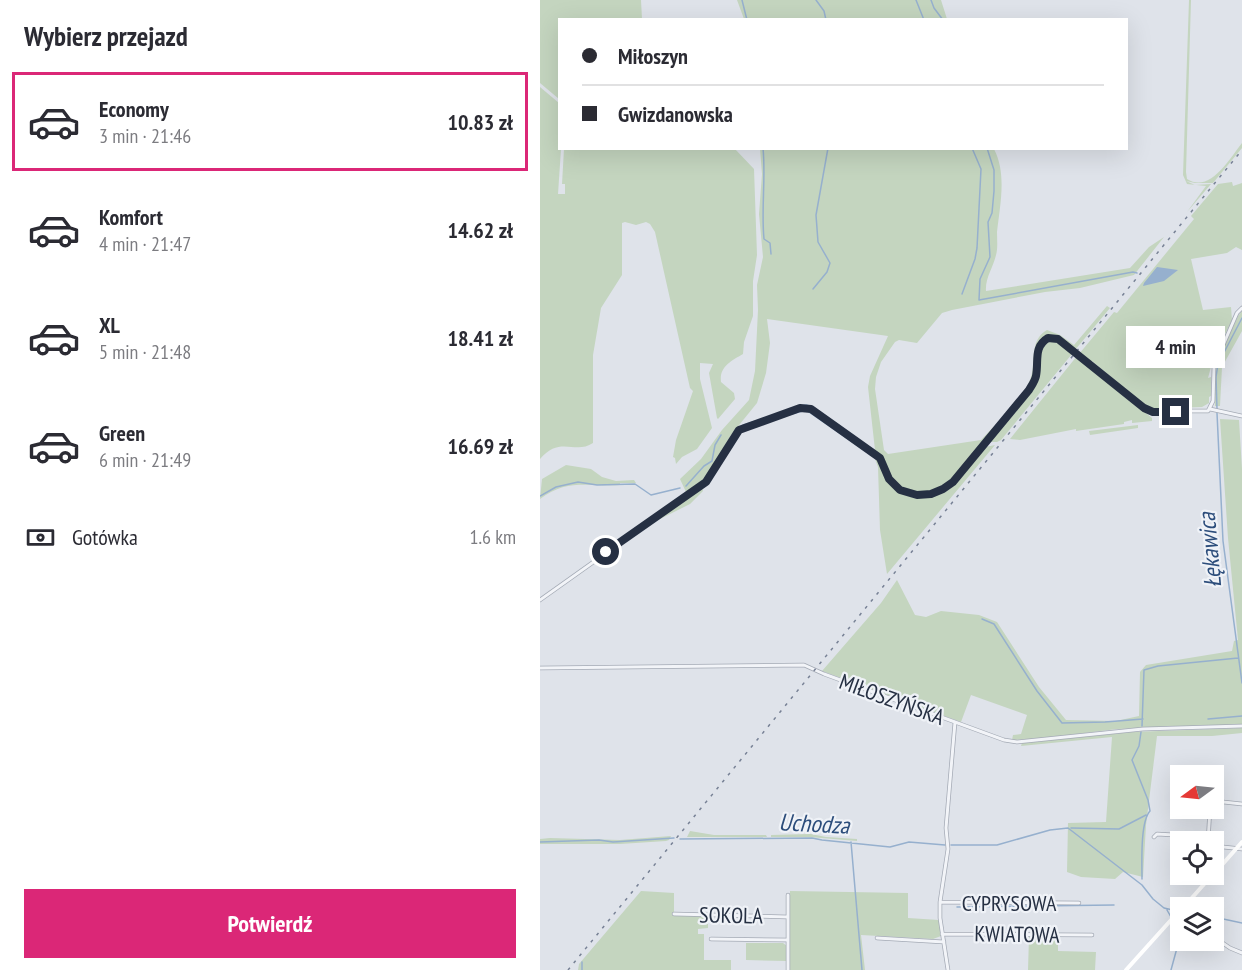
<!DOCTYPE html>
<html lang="pl">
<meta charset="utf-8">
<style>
body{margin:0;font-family:"PT Sans Narrow",sans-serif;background:#f2f2f3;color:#2b2b33;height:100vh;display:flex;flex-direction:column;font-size:22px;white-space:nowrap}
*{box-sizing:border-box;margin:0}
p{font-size:20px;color:#7c7c81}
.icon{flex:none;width:33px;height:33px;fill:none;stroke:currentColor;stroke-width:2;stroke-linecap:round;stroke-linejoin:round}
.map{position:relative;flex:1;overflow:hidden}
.details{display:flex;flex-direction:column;background:#fff;width:540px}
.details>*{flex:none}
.top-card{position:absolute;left:18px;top:18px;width:570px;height:132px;border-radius:0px;box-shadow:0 6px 24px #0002;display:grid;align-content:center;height:132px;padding:0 24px;background:#fff}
.needle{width:39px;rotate:255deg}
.fabs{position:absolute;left:630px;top:765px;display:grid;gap:12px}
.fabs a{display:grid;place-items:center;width:54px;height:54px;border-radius:0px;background:#fff;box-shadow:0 6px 24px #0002;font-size:30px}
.end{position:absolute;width:27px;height:27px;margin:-14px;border:8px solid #263043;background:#fff;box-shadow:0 0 0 3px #fff}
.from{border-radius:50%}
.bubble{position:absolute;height:42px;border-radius:0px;background:#fff;box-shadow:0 6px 24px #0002;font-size:20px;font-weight:800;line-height:42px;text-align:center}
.top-card b{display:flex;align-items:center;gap:21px;height:57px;font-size:22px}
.top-card b+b{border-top:2px solid #e1e1e2}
.top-card i{width:15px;height:15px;background:#2b2b33}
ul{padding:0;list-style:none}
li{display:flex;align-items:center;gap:18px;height:99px;margin:0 12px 9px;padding:0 12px;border:3px solid transparent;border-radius:0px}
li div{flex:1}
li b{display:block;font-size:22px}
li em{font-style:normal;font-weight:800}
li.selected{border-color:#db2777}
li>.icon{width:54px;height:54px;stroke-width:1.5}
h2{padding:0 24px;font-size:27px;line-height:72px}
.pay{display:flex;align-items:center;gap:15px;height:66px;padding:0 24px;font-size:22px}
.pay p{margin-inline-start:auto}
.action{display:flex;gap:12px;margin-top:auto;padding:12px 24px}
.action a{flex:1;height:69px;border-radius:0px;background:#db2777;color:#fff;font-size:24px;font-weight:800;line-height:69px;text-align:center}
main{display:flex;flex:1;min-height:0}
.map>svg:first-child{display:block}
.green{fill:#c4d5bf}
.water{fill:#96b0ce}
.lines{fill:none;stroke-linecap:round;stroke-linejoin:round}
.stream{stroke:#96b0ce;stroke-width:1.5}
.street-casing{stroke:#a4aab5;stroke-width:4.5}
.street{stroke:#f2f4f8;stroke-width:3}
.secondary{stroke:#fff;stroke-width:4}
.rail{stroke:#778195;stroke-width:1.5;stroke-dasharray:3 6;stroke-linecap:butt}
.route{stroke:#263043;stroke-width:8}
.labels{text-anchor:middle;stroke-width:4.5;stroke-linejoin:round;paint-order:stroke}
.street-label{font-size:22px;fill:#263043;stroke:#eff2f7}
.water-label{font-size:24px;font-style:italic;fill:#2c4d7b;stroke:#eff2f7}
</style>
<main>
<section class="details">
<h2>Wybierz przejazd</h2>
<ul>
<li class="selected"><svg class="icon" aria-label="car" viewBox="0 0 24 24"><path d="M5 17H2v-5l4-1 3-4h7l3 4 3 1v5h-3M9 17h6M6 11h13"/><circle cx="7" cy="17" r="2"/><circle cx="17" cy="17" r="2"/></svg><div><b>Economy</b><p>3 min · 21:46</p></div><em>10.83 zł</em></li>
<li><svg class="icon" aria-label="car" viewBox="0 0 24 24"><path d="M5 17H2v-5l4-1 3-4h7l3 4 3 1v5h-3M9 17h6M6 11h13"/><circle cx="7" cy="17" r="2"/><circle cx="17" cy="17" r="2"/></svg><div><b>Komfort</b><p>4 min · 21:47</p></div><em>14.62 zł</em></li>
<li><svg class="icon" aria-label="car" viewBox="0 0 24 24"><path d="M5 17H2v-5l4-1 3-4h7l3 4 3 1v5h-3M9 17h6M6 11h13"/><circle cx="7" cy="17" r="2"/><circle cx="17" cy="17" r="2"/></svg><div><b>XL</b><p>5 min · 21:48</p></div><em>18.41 zł</em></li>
<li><svg class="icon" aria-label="car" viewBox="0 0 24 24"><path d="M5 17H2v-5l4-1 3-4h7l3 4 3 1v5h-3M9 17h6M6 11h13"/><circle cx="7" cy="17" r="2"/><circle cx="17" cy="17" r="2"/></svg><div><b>Green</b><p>6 min · 21:49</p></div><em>16.69 zł</em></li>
</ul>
<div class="pay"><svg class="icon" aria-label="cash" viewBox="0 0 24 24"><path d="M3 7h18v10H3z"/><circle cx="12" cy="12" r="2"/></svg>Gotówka<p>1.6 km</p></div>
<div class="action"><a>Potwierdź</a></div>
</section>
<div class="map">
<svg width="702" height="970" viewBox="0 0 702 970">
<rect width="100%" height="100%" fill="#dfe3ea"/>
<path class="green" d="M0,0H101L102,19L20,20L19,99L0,83Z
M197,0H401L407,19H204Z
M649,0H651L646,172L647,179C670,194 690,158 702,143V148L673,183H655L646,181L655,185L671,184L647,212L666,186L647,184L643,175Z
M0,87L19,103L20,148L21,149L18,194H25V184H22L24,149H195L214,169L217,255L213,281V316L204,342L203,354C191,361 179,367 181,382L194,393L195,399L178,419L177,418L169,373L173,364L160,363V379L172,428L157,449L142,457L136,464L135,458L133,457L136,440L153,391L150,388L115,232L110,224L106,222L96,225L85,222L82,223V275L61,308L53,355V443C35,455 20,435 0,459Z
M220,149H454C467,174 460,205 457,232C457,240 458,248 456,255C453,268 445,278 446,291L590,268L609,247L624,237L594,275L540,288L505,292L412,310L402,313L377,343L359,340L355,342L341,362L336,377L335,389L344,450L348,454L441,440C455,425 485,396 491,377C496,362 489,340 507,330L520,335L534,345L567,306L570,308L535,350C526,343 515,331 503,339C489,348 498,370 492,383C485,396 473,408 463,420C446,440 429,460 412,481C396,493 366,502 352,480C347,473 347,466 343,459C341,455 321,444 316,440L317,438L335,450L328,387L330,376L348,336L227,319L230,343L226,373L217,403L191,435L167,477L146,492L140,479L161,459L182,430L209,400L215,371L218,310L217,285L223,257L219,214L222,174Z
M692,182L693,186L702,183V250L696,247L687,253L651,259L663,310L691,307L692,320L674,356L668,378L671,377V396L669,397V403L662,407L612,409L596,398L552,361L550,363L539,354L574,312L577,313L654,219L651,216L678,184Z
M702,311V331L682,367L680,406H675V367L698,316Z
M512,340L522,344L532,354L461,440L457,442H449C465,423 494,396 499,371C501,363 498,355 501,347L507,341Z
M537,356L612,418V421L592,423V420L584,422V424L536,431V429L480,440L470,439Z
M680,419L699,420L702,469V725L577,729L497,739L472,740L473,735L481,734L487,715L431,695L421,722L282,671L341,603L357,580L375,615L386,617L401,611L439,615L457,622L499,687L526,720L576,721L599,716L600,672L606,665L692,651L694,641L698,640L688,538Z
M598,425V428L550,435L549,431Z
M455,445L347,574L340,530L338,467L335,459C344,465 345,480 356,489C361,493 366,495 373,496C406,503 426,469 445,447Z
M26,465L51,469L62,477L76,481L94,480L96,483H80V485C49,487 27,478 0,499L2,479Z
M162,488L163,491L150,504L112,523Z
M702,728V733L672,736H617L606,825L603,877L583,872L575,879L541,877L527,872L528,823L566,822L572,737L481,746L482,743L591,732Z
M150,831L174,835H226L227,837H147Z
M271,834L286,837L317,839V841L270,837H231V835Z
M131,836L129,840L126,841L80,844H0V839L10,838L80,840Z
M101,891L134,893V915L168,916V928L158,929V934H164V960H191V970H38L39,964Z
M250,891L368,893V918L399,920L401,936L393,939L321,935L325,970H250Z
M489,937H518V951L556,952L555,970H488Z
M206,943H243L247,946V961L206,960Z"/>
<path class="water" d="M617,267L638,270L624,281L603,286L604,283Z"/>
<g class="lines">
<path class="stream" d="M202,0L207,20
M276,0L284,11L286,20
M376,0L384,20
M391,0L394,8L403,20
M223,148C226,179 221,209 224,239L230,243L231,254
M447,148L454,170V191L452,213L448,222L450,257L440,279L439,300L593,272L597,273
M273,289L287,272L290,263L278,242L276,215L288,148
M422,294L435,259L437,248L441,169L432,148
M261,406L266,405L273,407L318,439
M677,409L676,377L678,364L702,318
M677,413L683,541L702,683
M241,417L266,410L334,457
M203,425L251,410
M146,486L164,466L172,461L175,445L181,435
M0,496L16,487L38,482L57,485L95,484L111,495L140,488
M442,619L454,624L497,691L522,723L565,722L603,719
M668,719L702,716
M602,726L604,670L618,666L698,658
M601,732L599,746L592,760L608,800L610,811C600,822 602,863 602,879
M531,828L579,829L606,815
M140,839L272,838L282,840L350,847L369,842L405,845
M0,842L59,840L73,842L134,838
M311,842L322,970
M411,845H457L510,830L528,828L602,885L613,899L624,908L637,911
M417,907L574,905
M627,910L631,917
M674,917L702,923
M42,970V962
M631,970L637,948L634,921"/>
<g class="street-casing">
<path id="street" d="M670,409L702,416
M0,600L166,482L199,430L260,408L271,409L340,458L349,479L360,490L377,495L391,494L403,489L413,482L484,397L496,376L498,348L501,343L508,338L518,339L609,411H668L673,401L674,366L697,313L702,308
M0,668L264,665L284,674L464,740L477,742L603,729L702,726
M674,801L702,804
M640,814L669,815
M614,837L617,834L668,837
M668,842L670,808
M674,846L702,849
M400,902L539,903
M134,914L248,917
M635,916L640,921
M402,934L552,935
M674,937L690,948L702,953
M337,938L404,942
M171,939L248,940
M248,970V895
M408,970L400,918V902L408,849L406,828L415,722"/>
</g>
<use href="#street" class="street"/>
<path class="secondary" d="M674,874L702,842
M643,908L673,874
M586,970L640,910"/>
<path class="rail" d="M28,970L702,150"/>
</g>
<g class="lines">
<path class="route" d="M66,552L166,482L199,430L260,408L271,409L340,458L349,479L360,490L377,495L391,494L403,489L413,482L489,390C492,385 495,381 496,376C499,361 493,347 508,338L518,339L604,408L613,412H636"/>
</g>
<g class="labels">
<g class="street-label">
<text transform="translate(352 699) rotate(20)" y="8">MIŁOSZYŃSKA</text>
<text x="469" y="911">CYPRYSOWA</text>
<text transform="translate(191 915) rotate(1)" y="8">SOKOLA</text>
<text transform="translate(477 934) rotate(1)" y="8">KWIATOWA</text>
</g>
<g class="water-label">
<text transform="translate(670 550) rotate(-95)" y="8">Łękawica</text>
<text transform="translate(274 824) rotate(3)" y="8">Uchodza</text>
</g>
</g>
</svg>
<div class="fabs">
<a><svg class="needle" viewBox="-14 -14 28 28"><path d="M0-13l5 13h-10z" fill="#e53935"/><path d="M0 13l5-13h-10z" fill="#7c7c81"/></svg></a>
<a><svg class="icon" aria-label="locate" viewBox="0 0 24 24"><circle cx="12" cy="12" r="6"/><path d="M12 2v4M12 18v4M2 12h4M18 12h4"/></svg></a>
<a><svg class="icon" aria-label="layers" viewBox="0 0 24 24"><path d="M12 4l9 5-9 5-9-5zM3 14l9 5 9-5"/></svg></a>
</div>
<i class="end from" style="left:66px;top:552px"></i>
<i class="end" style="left:636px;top:412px"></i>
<div class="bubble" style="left:586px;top:326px;width:99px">4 min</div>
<div class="top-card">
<b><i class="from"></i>Miłoszyn</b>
<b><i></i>Gwizdanowska</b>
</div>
</div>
</main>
